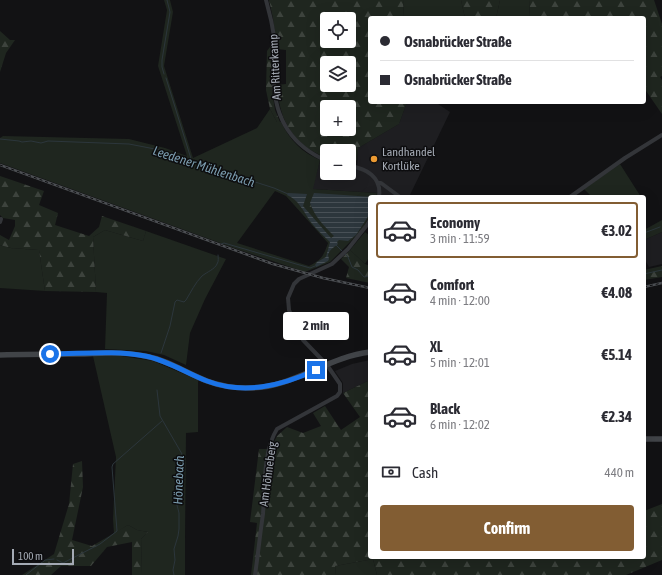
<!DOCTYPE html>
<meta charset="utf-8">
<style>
body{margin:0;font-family:"Asap Condensed",sans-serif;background:#f7f7f7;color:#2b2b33;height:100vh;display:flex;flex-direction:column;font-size:15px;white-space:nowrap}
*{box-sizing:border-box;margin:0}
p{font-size:13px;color:#7c7c81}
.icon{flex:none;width:22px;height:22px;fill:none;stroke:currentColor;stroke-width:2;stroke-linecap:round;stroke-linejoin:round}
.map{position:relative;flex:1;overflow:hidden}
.sheet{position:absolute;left:368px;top:195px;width:278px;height:364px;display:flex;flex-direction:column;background:#fff;border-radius:4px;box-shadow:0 4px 16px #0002}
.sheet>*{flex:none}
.hud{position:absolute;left:368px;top:16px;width:278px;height:88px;border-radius:4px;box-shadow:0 4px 16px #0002;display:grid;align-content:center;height:88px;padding:0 12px;background:#fff}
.tools{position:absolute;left:320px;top:12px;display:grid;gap:8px}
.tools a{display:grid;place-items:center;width:36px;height:36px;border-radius:4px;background:#fff;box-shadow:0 4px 16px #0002;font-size:20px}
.scale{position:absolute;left:12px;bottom:10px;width:62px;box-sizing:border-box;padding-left:4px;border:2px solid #a4aab4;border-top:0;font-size:11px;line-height:14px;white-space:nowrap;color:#a4aab4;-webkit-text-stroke:3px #0d0d0f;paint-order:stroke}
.end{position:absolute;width:18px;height:18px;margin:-9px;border:5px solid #1a73e8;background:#fff;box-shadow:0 0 0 2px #fff}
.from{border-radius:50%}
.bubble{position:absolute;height:28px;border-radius:4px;background:#fff;box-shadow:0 4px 16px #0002;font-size:13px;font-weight:700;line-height:28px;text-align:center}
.hud b{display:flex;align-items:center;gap:14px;height:38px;font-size:15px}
.hud b+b{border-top:1px solid #e1e1e2}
.hud i{width:10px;height:10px;background:#2b2b33}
ul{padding:7px 0 0;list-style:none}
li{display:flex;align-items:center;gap:12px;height:56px;margin:0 8px 6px;padding:0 4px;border:2px solid transparent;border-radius:4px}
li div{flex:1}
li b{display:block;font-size:15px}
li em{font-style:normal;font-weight:700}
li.current{border-color:#825d33}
li>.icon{width:36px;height:36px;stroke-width:1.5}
.pay{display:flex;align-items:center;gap:10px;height:44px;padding:0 12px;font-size:15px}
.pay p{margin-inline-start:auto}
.cta{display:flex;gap:8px;margin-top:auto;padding:8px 12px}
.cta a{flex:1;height:46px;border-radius:4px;background:#825d33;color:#fff;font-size:16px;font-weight:700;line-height:46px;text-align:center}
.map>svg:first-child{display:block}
.built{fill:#1e1e21}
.green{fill:#1f261f;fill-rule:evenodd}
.forest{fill:url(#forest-firs);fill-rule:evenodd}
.water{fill:url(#water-rules)}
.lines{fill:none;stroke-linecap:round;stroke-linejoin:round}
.stream{stroke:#2c363c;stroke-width:1}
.minor{stroke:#333539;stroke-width:4}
.secondary{stroke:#414448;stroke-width:5.5}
.rail-casing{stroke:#4c4f53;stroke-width:2.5}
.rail{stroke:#0d0d0f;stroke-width:1;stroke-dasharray:3;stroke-linecap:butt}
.route{stroke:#1a73e8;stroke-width:5}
.poi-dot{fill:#ec9a32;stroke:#0d0d0f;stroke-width:1.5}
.labels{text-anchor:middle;stroke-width:3;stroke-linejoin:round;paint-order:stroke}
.street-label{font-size:12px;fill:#a4aab4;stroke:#0d0d0f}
.poi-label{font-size:12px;fill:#a4aab4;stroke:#0d0d0f;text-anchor:start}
.water-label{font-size:13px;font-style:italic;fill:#7b9cae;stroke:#0d0d0f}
</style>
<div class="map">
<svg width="662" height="575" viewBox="0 0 662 575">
<defs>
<pattern id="forest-firs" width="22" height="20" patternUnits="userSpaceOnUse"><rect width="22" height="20" fill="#1f261f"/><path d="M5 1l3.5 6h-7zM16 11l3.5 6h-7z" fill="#3d433d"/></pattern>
<pattern id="water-rules" width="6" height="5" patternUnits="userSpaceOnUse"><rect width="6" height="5" fill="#2c363c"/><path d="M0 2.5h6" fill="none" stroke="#485056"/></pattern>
</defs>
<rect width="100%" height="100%" fill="#121214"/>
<path class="built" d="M407,102H435L450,112L409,197H376L377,193L312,189L320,160L327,162V173H349V167L357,168L358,148L399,124Z
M662,232V264L649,267L644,258V240Z
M370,360V380L343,393V383L335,371L352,364Z"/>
<path class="green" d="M164,0H170L173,12L164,66L193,158L257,128L270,109L277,122H281C290,140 301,152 320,160L313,189L377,193L376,197H370V215L362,230L330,262L305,272L234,248L0,163V138L3,136L129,139L165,148L187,156L158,66L167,10ZM275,191L286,196L328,243C323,257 322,259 309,266L237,243Z
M403,0H461L465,18H404Z
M500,0H530L529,18H496Z
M620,164L641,197H592L584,189Z
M662,220V232L644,240V230Z
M105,230L143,241L146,231L226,259L205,299L190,333L186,365L164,355L146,351L105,349L107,293L96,292L93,237Z
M365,232L370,236V256L365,264L350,250Z
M0,245L11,248L39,250L45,291L0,288Z
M93,356H121L153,361L198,380V432L186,433L185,539V575H142L141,539L148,532L137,530L128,525L114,534L113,519L116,457Z
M373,559L377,575H336L335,566Z"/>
<path class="forest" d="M269,0H403L404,18H370V102H407L399,124L358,148L357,160L349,164V151H327V158C293,145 279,120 277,85L286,84V50L277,49L273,18ZM327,19H349V41H327ZM327,63H349V85H327ZM327,107H349V129H327Z
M461,0H500L496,18H465Z
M530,0H654L662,24V76L660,77L662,80V114L644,88V18H529Z
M0,31L10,40H15L6,53L0,72Z
M273,43L272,91L275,110L280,122H277L270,109L266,90L267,51Z
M0,176L44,191L39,205L58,213L55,225L89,236L99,227L102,216L146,231L143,241L105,230L93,237L96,292L45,291L39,250L11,248L0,245V235L9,240L15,226V220L3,218L0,215Z
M305,202L310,203C315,217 324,226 335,237L331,238L303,206Z
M350,250L365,264L370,266V283L346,278L349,267L341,259Z
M662,266V277L644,280V270Z
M370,380V557H644V511L662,504V560L626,575H377L373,559L335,566L336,575H251L257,523L250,522L259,449H266L272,446L277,436L287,427L303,433L321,426L313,413L325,406L341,430L360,417L343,393Z
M82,461L83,487L72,540L92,546L128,525L137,530L148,532L141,539L142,575H132V542L107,547L91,566H61L51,575H22L54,554L69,504L73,464Z"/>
<path class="water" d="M288,193L307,194L303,206L331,238L334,236C324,226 315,217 310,203L314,193L373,197H370L369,215L356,235L348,241L339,240L337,242L338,244C333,248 330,249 328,255L329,259L328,261L316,267L315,265L317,262L326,257L330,242C323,235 316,229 310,221C304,212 298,199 287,195Z"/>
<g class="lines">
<path class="stream" d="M164,74L162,67V60L170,12L167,0
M166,78L192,162
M0,139L19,141L22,142L31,141L41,143L48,141L129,144L160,150L171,157L184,159L208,167L274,188L288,194
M644,233L660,227
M221,244L224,243L310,268L315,266
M336,245L342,251
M345,254L348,257L352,267L358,270L364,277L370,276
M644,274L662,270
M161,353L170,326L175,302L177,300L184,302L186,300C191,292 195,283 202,276C207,272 215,269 217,264C219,261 218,258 218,255
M157,390L160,416L182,454V458L178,476L176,501L179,513V529L178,536L174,549L175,560L173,570L174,575
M57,560L63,563L100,544L117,531L112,467L113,464L162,421
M26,575L45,560L54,559"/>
<path class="minor" d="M266,0C270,14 273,28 275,42C276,55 274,69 274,82C275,120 292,146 327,161
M349,166C366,168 382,177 379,197
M378,183H381L400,197
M570,197L625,158L662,135
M0,222L1,219
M255,575C258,555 260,534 263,514C265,488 263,451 277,429L337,396L340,392V384L327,365L303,340L299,333L289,310L288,298L294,284L299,279L332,264L348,249L367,225L370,220"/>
<path class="secondary" d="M0,355C28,354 57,354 85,354C105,353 126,352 145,356C168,360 186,373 207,381C220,386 235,388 249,388C293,388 327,357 370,352
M644,439H662"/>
<g class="rail-casing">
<path id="rail" d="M0,165L273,264L323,278L370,288
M644,287L662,283"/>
</g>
<use href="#rail" class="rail"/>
</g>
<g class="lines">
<path class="route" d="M50,354C81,354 114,350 145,356C167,360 186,373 207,381C244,395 281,386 316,370"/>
</g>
<circle class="poi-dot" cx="374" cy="159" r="4"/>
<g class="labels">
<g class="street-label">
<text transform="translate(275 67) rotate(-93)" y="4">Am Ritterkamp</text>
<text transform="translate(268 474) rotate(-82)" y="4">Am Höhneberg</text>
</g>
<g class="poi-label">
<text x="382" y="156">Landhandel<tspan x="382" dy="14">Kortlüke</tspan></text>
</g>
<g class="water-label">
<text transform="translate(204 166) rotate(18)" y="5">Leedener Mühlenbach</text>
<text transform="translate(178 480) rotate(-88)" y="5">Hönebach</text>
</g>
</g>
</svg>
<div class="tools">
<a><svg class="icon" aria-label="locate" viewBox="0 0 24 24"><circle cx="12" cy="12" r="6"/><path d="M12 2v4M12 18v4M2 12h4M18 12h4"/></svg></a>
<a><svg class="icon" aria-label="layers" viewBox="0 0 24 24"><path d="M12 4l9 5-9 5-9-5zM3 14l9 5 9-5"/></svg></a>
<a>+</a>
<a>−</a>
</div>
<div class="scale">100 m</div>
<i class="end from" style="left:50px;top:354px"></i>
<i class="end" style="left:316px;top:370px"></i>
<div class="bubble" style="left:283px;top:312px;width:66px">2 min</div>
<div class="hud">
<b><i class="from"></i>Osnabrücker Straße</b>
<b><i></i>Osnabrücker Straße</b>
</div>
<section class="sheet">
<ul>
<li class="current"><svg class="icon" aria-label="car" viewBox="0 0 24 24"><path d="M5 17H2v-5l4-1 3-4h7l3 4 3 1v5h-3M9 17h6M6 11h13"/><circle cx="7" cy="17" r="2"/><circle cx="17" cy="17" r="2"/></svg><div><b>Economy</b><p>3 min · 11:59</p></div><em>€3.02</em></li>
<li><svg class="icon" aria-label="car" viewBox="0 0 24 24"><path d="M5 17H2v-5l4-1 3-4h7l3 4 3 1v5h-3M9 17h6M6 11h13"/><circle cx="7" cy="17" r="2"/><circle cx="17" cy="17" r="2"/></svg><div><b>Comfort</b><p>4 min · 12:00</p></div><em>€4.08</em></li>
<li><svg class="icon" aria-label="car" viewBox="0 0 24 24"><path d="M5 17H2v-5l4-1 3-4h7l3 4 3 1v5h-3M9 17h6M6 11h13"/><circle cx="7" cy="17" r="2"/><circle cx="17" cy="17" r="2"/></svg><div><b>XL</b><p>5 min · 12:01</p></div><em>€5.14</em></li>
<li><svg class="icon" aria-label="car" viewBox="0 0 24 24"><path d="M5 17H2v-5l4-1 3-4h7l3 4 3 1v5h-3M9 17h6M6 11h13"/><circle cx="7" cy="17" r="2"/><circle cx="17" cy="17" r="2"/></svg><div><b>Black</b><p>6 min · 12:02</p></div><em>€2.34</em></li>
</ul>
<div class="pay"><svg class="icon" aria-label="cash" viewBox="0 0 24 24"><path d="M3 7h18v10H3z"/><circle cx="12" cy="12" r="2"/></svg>Cash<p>440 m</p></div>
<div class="cta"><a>Confirm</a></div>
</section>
</div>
